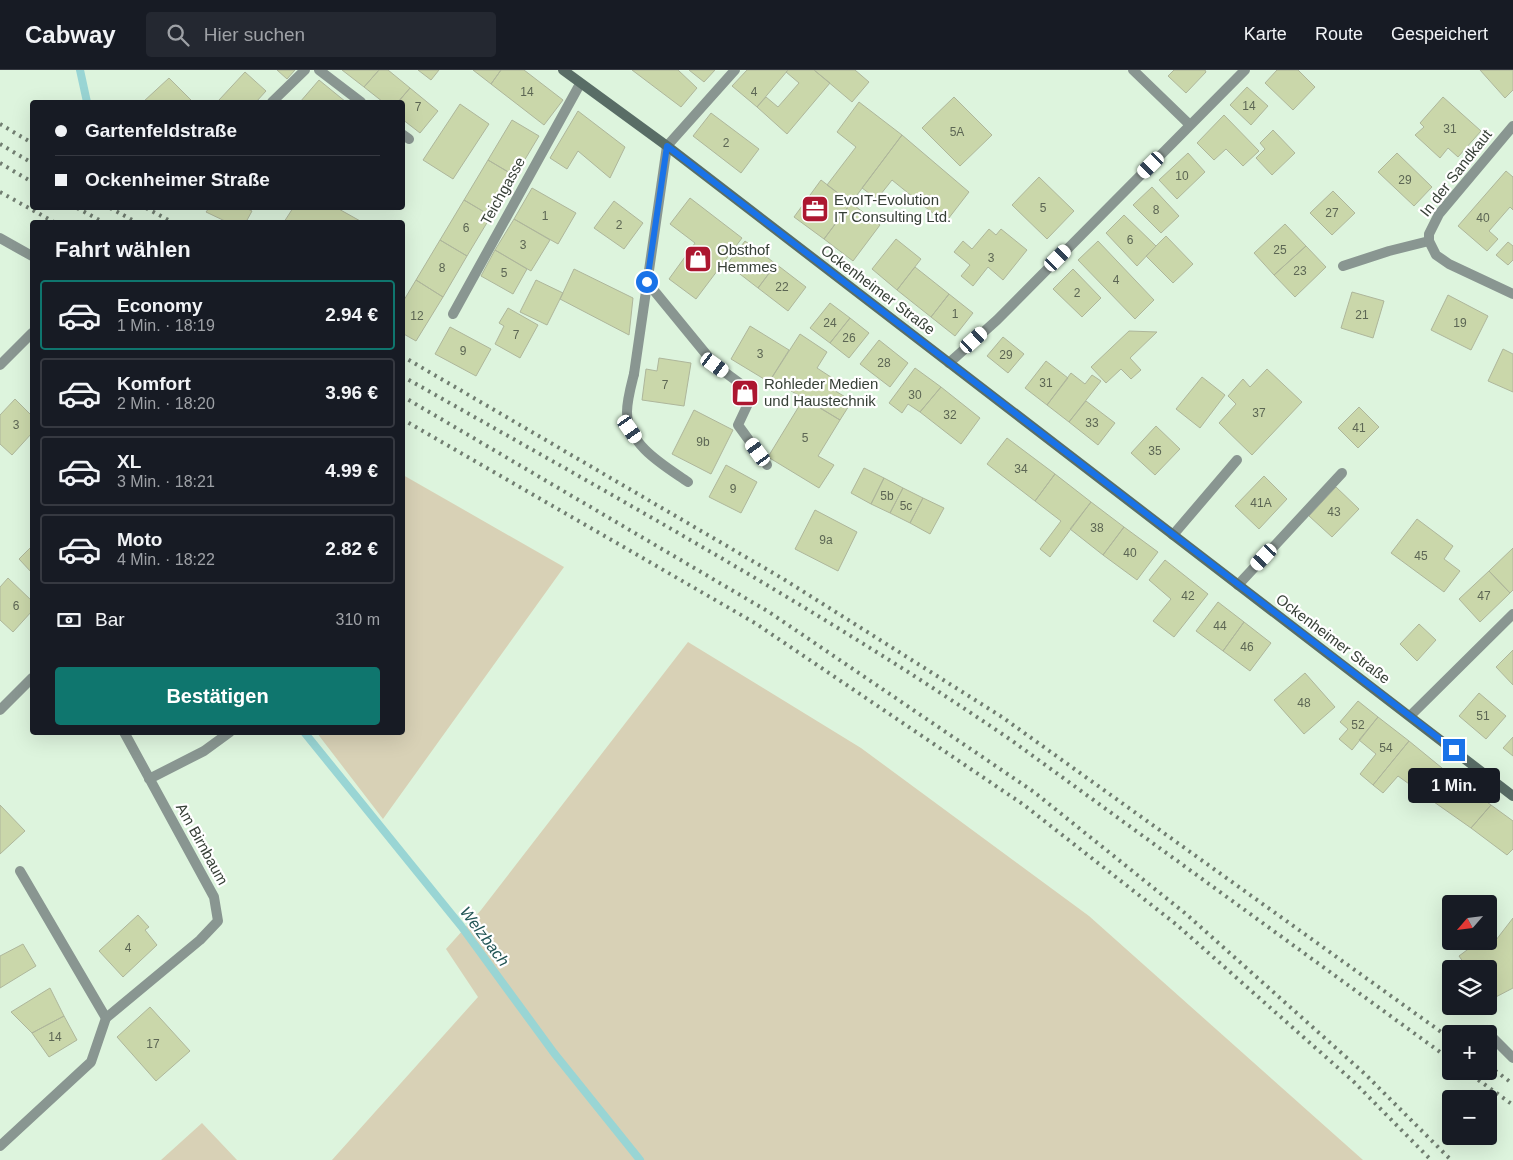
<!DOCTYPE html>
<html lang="de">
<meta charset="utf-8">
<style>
body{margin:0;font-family:Helvetica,sans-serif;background:#242831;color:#f1f3f6;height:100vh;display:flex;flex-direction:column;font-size:19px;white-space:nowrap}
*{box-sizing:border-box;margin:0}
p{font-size:16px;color:#9ea1a6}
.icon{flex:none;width:28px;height:28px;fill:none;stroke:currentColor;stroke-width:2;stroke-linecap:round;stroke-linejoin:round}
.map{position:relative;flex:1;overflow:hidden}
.drawer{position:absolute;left:30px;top:150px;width:375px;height:515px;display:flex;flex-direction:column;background:#171b24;border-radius:5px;box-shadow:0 5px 20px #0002}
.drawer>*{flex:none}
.top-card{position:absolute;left:30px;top:30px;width:375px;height:110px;border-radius:5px;box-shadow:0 5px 20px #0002;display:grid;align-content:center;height:110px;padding:0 25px;background:#171b24}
.needle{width:32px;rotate:242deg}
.buttons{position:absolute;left:1442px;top:825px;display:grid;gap:10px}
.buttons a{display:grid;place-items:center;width:55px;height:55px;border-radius:5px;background:#171b24;box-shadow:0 5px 20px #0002;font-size:25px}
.end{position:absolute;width:22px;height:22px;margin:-11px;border:6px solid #1a73e8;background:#fff;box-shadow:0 0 0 2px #fff}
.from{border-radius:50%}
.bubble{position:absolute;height:35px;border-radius:5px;background:#171b24;box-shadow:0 5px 20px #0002;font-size:16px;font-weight:700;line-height:35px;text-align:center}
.car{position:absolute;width:15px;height:30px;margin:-15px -8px;border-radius:6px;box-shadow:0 0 4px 1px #0007;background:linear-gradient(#fff 24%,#345 0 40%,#fff 0 76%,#345 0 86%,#fff 0)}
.top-card b{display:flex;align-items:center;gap:18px;height:48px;font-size:19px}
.top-card b+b{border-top:1px solid #363941}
.top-card i{width:12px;height:12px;background:#f1f3f6}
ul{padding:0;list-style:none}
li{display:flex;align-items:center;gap:15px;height:70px;margin:0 10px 8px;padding:0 15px;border:2px solid #363941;border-radius:5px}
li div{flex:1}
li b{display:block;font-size:19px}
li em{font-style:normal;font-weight:700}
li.current{border-color:#0f766e}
li>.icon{width:45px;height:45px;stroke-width:1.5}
h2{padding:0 25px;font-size:22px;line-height:60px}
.pay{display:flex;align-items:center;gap:12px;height:55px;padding:0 25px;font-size:19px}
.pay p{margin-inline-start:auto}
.cta{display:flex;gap:10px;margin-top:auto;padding:10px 25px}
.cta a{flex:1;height:58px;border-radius:5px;background:#0f766e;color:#fff;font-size:20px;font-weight:700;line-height:58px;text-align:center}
header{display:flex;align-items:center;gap:30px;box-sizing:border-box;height:70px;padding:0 25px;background:#171b24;border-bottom:1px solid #363941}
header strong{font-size:24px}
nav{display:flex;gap:28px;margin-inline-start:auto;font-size:18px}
.search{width:350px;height:45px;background:#242831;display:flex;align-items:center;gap:12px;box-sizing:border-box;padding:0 18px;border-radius:5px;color:#9ea1a6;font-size:19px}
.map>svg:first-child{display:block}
.green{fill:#d8d1b6}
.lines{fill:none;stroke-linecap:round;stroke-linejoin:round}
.stream{stroke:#99d5d4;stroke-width:8}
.building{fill:#cad7aa;stroke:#aeb69b}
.lane{stroke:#899691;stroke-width:10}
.street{stroke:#899691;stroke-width:10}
.secondary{stroke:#596d66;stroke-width:10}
.rail{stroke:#717e71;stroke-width:4;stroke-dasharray:2.5 5;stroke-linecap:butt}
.route{stroke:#1a73e8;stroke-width:6}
.labels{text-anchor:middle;stroke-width:4.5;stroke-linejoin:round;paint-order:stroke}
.number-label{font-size:12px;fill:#5c6654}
.street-label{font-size:15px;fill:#374037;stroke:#fff}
.poi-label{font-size:15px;fill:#374037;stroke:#fff;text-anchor:start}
.water-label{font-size:16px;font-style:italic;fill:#205454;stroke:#fff}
</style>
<header>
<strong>Cabway</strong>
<div class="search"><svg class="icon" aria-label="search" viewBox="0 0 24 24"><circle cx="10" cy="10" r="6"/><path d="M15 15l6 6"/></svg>Hier suchen</div>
<nav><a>Karte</a><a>Route</a><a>Gespeichert</a></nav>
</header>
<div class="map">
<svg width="1513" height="1090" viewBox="0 0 1513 1090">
<rect width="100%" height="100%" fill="#ddf4dd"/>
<path class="green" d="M403,405L564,497L383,749L317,663L402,662Z
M688,572L861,678L1089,846L1363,1090H332L478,927L446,879L481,840Z
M202,1053L237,1090H161Z"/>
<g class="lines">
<path class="stream" d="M80,0L87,32
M304,662L461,856L554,983L640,1090"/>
</g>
<path class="building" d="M277,0H295L287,9Z
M342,0H379L364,17Z
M379,0H388L410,18L398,32H383L364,17Z
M418,0H439L431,10Z
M473,0H501L491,14Z
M501,0H524L563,30L544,55L491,14Z
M632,0H678L697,18L681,37Z
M689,0H715L704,12Z
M747,0H788L757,37L732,16Z
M788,0H814L830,13L787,64L757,37L766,27L778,37L799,13L786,2Z
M814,0H855L869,12L852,32Z
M1174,0H1205L1206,2L1186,23L1168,6Z
M1277,0H1298L1315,17L1293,40L1265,13Z
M1480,0H1513V20L1505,28Z
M245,2L266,21L256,32H222L219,30Z
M169,8L193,32H143Z
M319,10L346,32H300Z
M1247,17L1268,36L1251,55L1230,35Z
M410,18L438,41L420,63L402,49V32H398Z
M954,27L992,65L960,96L922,58Z
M1443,27L1481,61L1458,87L1448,78L1440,88L1415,65L1424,57L1420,53Z
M859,32L902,65L851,133L827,115L856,77L837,62Z
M460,34L489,54L453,109L423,90Z
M578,41L625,77L610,108L578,81L567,99L550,88Z
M711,43L759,79L741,103L693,66Z
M1224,45L1259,81L1243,96L1226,79L1214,90L1197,73Z
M512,50L539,66L515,106L488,90Z
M1273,60L1295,83L1272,105L1256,88L1265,79L1260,73Z
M902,65L969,122L945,153L892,110L877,129L862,118Z
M1188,83L1205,102L1177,129L1159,110Z
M1397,83L1432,117L1414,136L1378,102Z
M488,90L515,106L491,146L464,130Z
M1506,101L1513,107V140L1510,137L1489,161L1498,169L1487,181L1458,156Z
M1039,107L1074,141L1047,169L1012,135Z
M821,110L851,133L824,169L794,147Z
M1152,117L1179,146L1161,163L1133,135Z
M532,118L576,143L558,174L514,149Z
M1333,121L1355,143L1332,165L1310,143Z
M690,128L742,168L696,229L669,209L695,173L670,154Z
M464,130L491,146L467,186L440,170Z
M614,131L643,153L624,179L594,158Z
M851,133L880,155L853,191L824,169Z
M209,138H246L252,141L246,152H227L206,142Z
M293,138H337L362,152H284Z
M1124,145L1156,176L1137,196L1106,163Z
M514,149L550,170L531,201L495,180Z
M1285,154L1306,176L1274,205L1254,183Z
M989,159L996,165L1001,159L1027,180L1003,210L988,197L973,216L961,206L970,195L954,182L963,171L972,179Z
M1166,166L1193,194L1173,213L1146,186Z
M896,169L921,189L897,220L872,199Z
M440,170L467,186L443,227L416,210Z
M745,171L776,194L758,218L727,194Z
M1098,171L1154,230L1135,249L1078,190Z
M1508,172L1513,176V190L1508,195L1496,185Z
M1306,176L1326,197L1295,227L1274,205Z
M495,180L527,199L513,224L481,206Z
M776,194L806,217L788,241L758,218Z
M915,197L949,224L931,247L897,220Z
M574,199L633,228L629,265L560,229Z
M1073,199L1101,228L1082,247L1053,219Z
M416,210L443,227L416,271L402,263V229L404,230Z
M536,210L563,223L547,255L520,242Z
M1352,222L1384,231L1373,268L1341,258Z
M949,224L973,243L955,266L931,247Z
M1448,225L1488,246L1471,280L1431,260Z
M830,233L850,248L830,273L810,258Z
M508,238L538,255L520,288L495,274L504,256L499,253Z
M850,248L869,263L849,288L830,273Z
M750,256L789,280L769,312L731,289Z
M450,257L491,279L476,306L435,284Z
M1129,261L1157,262L1130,288L1141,300L1131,309L1121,299L1106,313L1091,297Z
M800,264L827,282L817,298L837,311L832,319L852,331L840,350L771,309Z
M1003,267L1024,284L1008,303L987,286Z
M879,270L908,293L890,317L860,294Z
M1503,279L1513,284V322L1488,311Z
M659,288L691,293L684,336L642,330L646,299L657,301Z
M1046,291L1068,308L1047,335L1025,318Z
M915,298L941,317L920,342L908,334L902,343L889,333Z
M1267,299L1302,332L1252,385L1219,353L1236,334L1228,326L1243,309L1250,317Z
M1071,303L1085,314L1092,305L1101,311L1069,352L1047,335Z
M1202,307L1225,325L1200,358L1176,339Z
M941,317L980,348L961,374L920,342Z
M804,328L840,350L818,386L834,395L819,418L768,387Z
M15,329L32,346V363L12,385L0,374V345Z
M1086,331L1115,353L1098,375L1069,352Z
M1359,337L1379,357L1358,378L1338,358Z
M694,340L733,360L711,404L672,384Z
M1156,356L1180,379L1155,405L1131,383Z
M1007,368L1055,404L1035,431L987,394Z
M726,395L757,412L741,443L709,427Z
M864,398L884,408L871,434L851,423Z
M1055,404L1091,432L1050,487L1040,479L1061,451L1035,431Z
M1264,406L1287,429L1259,459L1235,436Z
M884,408L903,418L890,443L871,434Z
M1336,417L1359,439L1332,467L1309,446Z
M903,418L923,428L910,453L890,443Z
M923,428L944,438L930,464L910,453Z
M1091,432L1124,457L1103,485L1070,459Z
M815,440L857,462L838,501L795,479Z
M1417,449L1453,476L1444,489L1460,501L1444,522L1391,483Z
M1124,457L1158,482L1137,510L1103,485Z
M32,476V503L19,489Z
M1513,478V520L1510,523L1489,501Z
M1165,490L1208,524L1174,567L1153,551L1171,529L1149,510Z
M1489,501L1510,523L1480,552L1459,529Z
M8,508L32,531V541L13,562L0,550V517Z
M1218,532L1244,552L1223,581L1196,561Z
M1244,552L1271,573L1250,601L1223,581Z
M1419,554L1436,570L1417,591L1400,574Z
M1513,580V615L1496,597Z
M1305,603L1335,637L1304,664L1274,630Z
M1479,623L1506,646L1486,669L1459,646Z
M1358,631L1378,647L1352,680L1339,669L1348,659L1340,652Z
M1378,647L1409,671L1373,715L1360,704L1376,684L1359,670Z
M1513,667V686L1503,678Z
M1409,671L1453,707L1434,732L1398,706L1383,723L1373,715Z
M1453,707L1491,735L1471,758L1434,732Z
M0,735L25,761L0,784Z
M1491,735L1513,751V779L1507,785L1471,758Z
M138,845L149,857L145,860L157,875L123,907L99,881Z
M1513,848V918L1492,929L1489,925V899H1468L1459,886L1479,871H1489V865L1496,870Z
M23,874L36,896L0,918V886Z
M50,918L64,946L32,963L11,942Z
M150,937L190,981L156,1011L117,967Z
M64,946L77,970L49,987L32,963Z"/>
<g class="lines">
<path class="lane" d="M319,0L361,32
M402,64L409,69
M1343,196L1389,181L1429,171
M647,212L715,295L753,323L738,355L767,395
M634,304C631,316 627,330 627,342C627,375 665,396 688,412
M1173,465L1237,390
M1238,515L1342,403
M1410,646L1513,544
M20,801L106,948
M1489,964L1513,988"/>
<path class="street" d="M1133,0L1190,55
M272,32L305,0
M1513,56L1439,144L1429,164V171L1436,185L1449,194L1513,224
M0,168L32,186
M453,244L580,14
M949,293L997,250L1245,0
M0,295L32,263
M634,304L667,76L735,0
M0,640L32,608
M149,709L204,681L230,662
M0,1076L91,992L106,948L200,870L218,851L214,827L124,662"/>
<path class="secondary" d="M563,0L667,76L1513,726"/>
<path class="rail" d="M0,54L32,73
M0,74L32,93
M0,93L32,112
M0,122L54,152
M77,138L103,152
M110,138L136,152
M146,138L172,152
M402,286L785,510L1002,647L1451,969
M402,306C608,423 815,536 1011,670L1451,990
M402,326L769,542L1034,722L1186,844L1366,1005L1451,1090
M402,349L755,553L1024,735L1177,855L1354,1012L1431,1090
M1489,996L1513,1014
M1466,1001L1513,1035"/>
</g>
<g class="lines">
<path class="route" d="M647,212L667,76L1454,680"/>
</g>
<defs>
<g id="office-square" transform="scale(1.4375)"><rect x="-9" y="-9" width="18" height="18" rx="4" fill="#ac1730" stroke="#fff"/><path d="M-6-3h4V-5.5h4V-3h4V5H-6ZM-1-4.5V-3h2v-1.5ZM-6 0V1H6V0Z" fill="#fff"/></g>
<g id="shop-square" transform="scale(1.4375)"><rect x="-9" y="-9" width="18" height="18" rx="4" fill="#ac1730" stroke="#fff"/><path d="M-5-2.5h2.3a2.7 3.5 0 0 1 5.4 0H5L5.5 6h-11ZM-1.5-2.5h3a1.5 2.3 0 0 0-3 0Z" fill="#fff"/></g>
</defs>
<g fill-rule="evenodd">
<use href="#office-square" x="815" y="139"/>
<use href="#shop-square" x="698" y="189"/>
<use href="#shop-square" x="745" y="323"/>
</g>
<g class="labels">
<g class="number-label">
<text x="527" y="26">14</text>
<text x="754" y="26">4</text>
<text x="1249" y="40">14</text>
<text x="418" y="41">7</text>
<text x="1450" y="63">31</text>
<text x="957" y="66">5A</text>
<text x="726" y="77">2</text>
<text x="1182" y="110">10</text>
<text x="1405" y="114">29</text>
<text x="1043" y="142">5</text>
<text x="1156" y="144">8</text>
<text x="1332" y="147">27</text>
<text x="545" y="150">1</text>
<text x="1483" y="152">40</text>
<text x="619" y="159">2</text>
<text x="466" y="162">6</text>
<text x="1130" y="174">6</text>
<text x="523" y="179">3</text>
<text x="1280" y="184">25</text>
<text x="991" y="192">3</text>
<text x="442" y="202">8</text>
<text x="1300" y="205">23</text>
<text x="504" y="207">5</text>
<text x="1116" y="214">4</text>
<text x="782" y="221">22</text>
<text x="1077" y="227">2</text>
<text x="955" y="248">1</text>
<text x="1362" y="249">21</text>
<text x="417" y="250">12</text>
<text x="830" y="257">24</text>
<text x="1460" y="257">19</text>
<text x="516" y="269">7</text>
<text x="849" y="272">26</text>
<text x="463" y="285">9</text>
<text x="760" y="288">3</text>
<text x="1006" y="289">29</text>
<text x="884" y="297">28</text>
<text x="1046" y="317">31</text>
<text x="665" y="319">7</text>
<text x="915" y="329">30</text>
<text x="1259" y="347">37</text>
<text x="950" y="349">32</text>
<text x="1092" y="357">33</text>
<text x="16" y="359">3</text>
<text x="1359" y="362">41</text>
<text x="805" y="372">5</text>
<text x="703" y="376">9b</text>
<text x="1155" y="385">35</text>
<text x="1021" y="403">34</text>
<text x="733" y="423">9</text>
<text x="887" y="430">5b</text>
<text x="1261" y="437">41A</text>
<text x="906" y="440">5c</text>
<text x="1334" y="446">43</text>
<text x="1097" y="462">38</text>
<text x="826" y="474">9a</text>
<text x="1130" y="487">40</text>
<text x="1421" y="490">45</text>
<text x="1188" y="530">42</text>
<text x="1484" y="530">47</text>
<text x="16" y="540">6</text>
<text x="1220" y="560">44</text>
<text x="1247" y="581">46</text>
<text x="1304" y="637">48</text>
<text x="1483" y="650">51</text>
<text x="1358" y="659">52</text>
<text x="1386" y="682">54</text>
<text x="128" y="882">4</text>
<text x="55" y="971">14</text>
<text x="153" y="978">17</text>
</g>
<g class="street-label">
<text transform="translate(1456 103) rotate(-52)" y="5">In der Sandkaut</text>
<text transform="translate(503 121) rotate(-61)" y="5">Teichgasse</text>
<text transform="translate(878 220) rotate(37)" y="5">Ockenheimer Straße</text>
<text transform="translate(1333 569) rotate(37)" y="5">Ockenheimer Straße</text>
<text transform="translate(202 774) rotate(61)" y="5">Am Birnbaum</text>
</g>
<g class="poi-label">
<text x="834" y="135">EvoIT-Evolution<tspan x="834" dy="17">IT Consulting Ltd.</tspan></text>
<text x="717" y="185">Obsthof<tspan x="717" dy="17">Hemmes</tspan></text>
<text x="764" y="319">Rohleder Medien<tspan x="764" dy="17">und Haustechnik</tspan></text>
</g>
<g class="water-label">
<text transform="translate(485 866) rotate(53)" y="6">Welzbach</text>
</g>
</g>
</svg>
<div class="buttons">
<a><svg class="needle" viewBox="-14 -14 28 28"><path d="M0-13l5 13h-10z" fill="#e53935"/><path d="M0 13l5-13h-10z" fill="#9ea1a6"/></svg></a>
<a><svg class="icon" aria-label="layers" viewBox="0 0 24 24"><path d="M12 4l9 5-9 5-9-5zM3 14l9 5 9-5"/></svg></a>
<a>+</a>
<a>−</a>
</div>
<i class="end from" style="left:647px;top:212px"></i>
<i class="end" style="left:1454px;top:680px"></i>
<div class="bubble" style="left:1408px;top:698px;width:92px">1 Min.</div>
<i class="car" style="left:1151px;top:95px;rotate:225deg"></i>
<i class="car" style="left:1058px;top:188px;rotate:45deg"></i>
<i class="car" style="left:974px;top:270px;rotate:48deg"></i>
<i class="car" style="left:715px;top:295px;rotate:126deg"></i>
<i class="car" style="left:630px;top:359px;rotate:145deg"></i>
<i class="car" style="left:758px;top:382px;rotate:324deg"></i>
<i class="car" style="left:1264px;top:487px;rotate:223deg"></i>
<div class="top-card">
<b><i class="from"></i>Gartenfeldstraße</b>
<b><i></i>Ockenheimer Straße</b>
</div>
<section class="drawer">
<h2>Fahrt wählen</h2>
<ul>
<li class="current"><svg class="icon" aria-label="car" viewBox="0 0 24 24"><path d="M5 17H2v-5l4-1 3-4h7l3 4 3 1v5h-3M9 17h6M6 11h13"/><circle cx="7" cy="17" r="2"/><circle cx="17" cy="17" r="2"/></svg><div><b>Economy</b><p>1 Min. · 18:19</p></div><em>2.94 €</em></li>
<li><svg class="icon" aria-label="car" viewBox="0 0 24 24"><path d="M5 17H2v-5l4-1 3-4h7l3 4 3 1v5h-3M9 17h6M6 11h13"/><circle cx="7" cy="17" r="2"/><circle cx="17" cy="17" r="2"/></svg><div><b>Komfort</b><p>2 Min. · 18:20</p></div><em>3.96 €</em></li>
<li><svg class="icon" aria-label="car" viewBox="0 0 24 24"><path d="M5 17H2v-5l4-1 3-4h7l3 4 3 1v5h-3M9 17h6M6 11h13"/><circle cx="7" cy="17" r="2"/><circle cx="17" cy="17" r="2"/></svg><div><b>XL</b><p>3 Min. · 18:21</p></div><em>4.99 €</em></li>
<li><svg class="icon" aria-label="car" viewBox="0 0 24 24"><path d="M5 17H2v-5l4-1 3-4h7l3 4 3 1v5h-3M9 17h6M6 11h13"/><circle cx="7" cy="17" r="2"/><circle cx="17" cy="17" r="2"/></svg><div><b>Moto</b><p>4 Min. · 18:22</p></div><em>2.82 €</em></li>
</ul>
<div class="pay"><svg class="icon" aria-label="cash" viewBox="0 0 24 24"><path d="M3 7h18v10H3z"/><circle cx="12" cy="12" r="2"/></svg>Bar<p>310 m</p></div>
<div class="cta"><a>Bestätigen</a></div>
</section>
</div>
